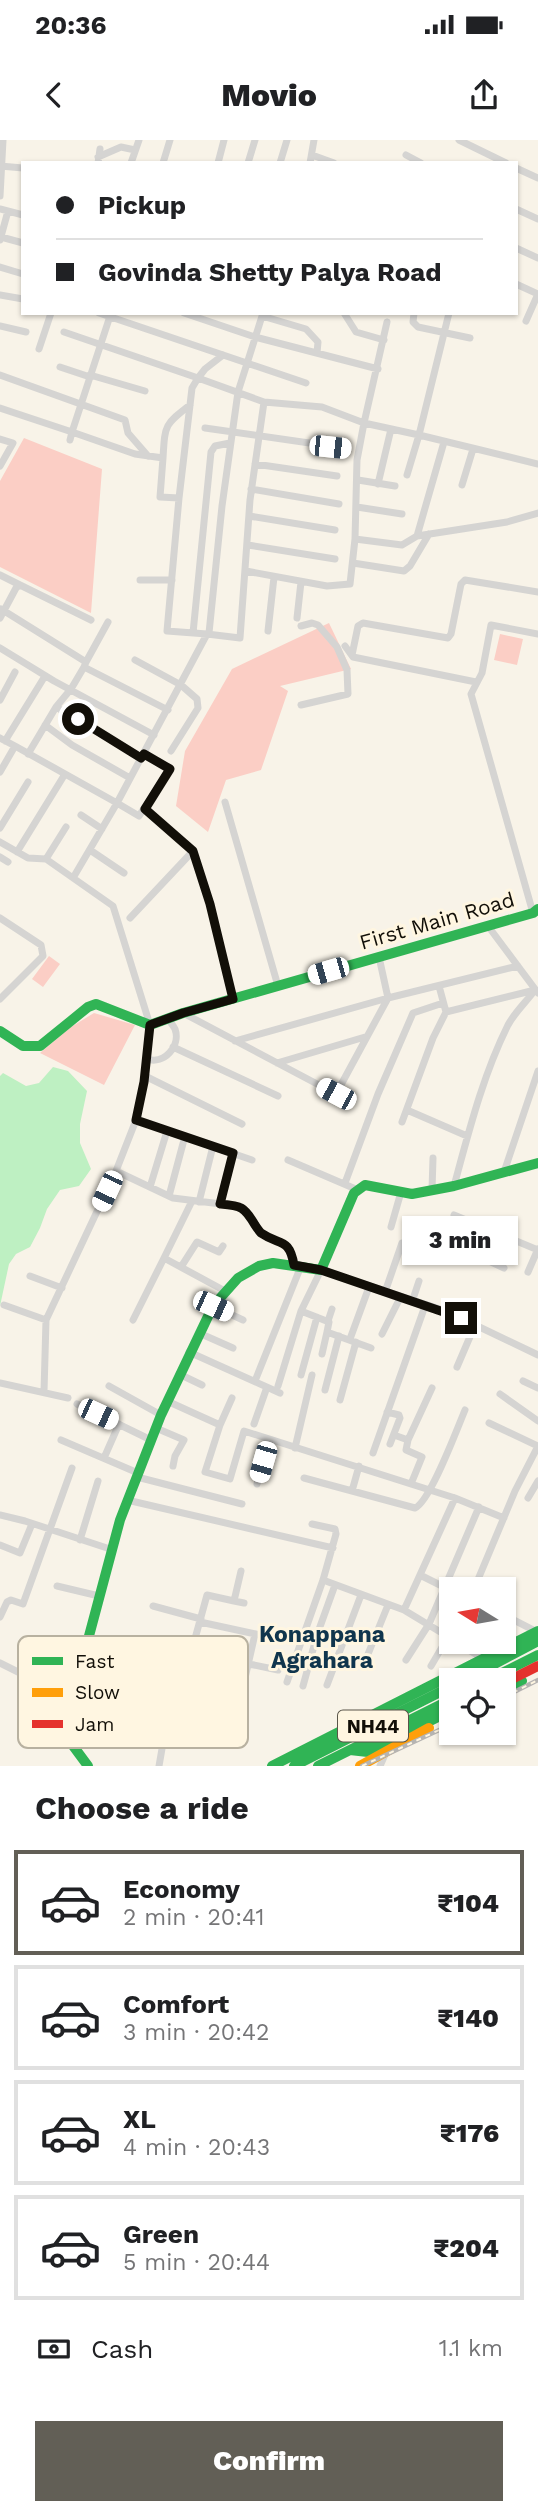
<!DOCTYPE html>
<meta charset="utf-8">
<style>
body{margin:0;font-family:"Work Sans",sans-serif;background:#f6f6f6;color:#202124;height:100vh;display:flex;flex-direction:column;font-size:26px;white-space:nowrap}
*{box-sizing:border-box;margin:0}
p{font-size:23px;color:#757577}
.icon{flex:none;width:38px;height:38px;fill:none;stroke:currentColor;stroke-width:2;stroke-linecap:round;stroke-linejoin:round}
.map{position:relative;height:1626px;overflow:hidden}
.side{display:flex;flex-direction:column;background:#fff;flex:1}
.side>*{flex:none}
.guide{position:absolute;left:21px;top:21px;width:497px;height:154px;border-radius:0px;box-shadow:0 2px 5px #0004;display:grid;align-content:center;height:154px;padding:0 35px;background:#fff}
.needle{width:46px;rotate:281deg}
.tools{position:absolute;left:439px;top:1437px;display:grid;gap:14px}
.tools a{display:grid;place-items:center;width:77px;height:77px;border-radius:0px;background:#fff;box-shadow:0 2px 5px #0004;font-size:35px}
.end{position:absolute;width:32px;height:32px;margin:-16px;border:9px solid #120f08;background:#fff;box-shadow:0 0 0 4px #fff}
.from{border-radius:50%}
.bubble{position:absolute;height:49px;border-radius:0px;background:#fff;box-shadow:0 2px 5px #0004;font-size:23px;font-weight:800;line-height:49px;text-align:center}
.car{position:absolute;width:21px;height:42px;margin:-21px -10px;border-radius:9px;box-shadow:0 0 5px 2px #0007;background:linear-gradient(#fff 24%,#345 0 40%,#fff 0 76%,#345 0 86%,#fff 0)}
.guide b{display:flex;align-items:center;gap:24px;height:66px;font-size:26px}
.guide b+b{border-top:2px solid #e0e0e0}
.guide i{width:18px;height:18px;background:#202124}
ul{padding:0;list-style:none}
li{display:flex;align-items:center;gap:21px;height:105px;margin:0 14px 10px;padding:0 21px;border:4px solid #e0e0e0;border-radius:0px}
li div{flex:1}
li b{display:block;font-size:26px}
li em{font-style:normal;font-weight:800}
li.current{border-color:#625f56}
li>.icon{width:63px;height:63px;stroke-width:1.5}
h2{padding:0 35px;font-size:32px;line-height:84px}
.pay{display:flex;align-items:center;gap:18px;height:77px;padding:0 35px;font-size:26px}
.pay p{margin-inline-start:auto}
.button{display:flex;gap:14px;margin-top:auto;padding:14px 35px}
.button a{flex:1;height:80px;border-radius:0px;background:#625f56;color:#fff;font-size:28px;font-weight:800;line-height:80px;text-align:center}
.status{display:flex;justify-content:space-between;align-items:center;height:49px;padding:0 35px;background:#fff;direction:ltr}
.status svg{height:19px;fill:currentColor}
header{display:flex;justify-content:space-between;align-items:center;height:91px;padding:0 35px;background:#fff;font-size:32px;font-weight:800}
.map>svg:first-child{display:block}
.green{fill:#fbcec5}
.water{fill:#bef0c2}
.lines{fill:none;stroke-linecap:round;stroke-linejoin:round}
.street{stroke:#d5d4d2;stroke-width:7}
.fast{stroke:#30b455;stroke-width:10}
.slow{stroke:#ff9f0a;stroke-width:10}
.jam{stroke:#e5322d;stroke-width:10}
.rail-casing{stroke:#b6b4b2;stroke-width:4.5}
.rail{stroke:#fff6e1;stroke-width:2;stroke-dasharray:5;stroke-linecap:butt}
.route{stroke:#120f08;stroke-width:9}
.labels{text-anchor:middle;stroke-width:6;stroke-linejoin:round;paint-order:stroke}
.shield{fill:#fff6e1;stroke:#595449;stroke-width:2}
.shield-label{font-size:19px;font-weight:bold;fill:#120f08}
.street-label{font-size:21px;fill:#120f08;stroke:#fff6e1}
.neighbourhood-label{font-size:23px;font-weight:bold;fill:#10354d;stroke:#fff6e1}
.key{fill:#fff6e1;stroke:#b8b1a0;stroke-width:2}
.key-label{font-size:19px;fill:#120f08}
</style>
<div class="status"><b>20:36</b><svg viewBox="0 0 49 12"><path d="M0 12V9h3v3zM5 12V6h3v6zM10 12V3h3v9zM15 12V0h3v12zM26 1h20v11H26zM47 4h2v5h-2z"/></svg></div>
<header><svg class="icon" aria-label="back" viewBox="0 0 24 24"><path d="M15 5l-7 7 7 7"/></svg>Movio<svg class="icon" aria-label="share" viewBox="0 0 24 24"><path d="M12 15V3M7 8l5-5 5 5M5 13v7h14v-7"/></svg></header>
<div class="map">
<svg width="538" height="1626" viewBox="0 0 538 1626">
<rect width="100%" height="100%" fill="#f8f3e8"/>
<path class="green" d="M24,298L102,329L91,473L0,427V341Z
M329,483L351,529L280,546L288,551L261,630L226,640L208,692L176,666L185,611L232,529Z
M500,494L523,499L517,525L494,520Z
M49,816L60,824L43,847L32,839Z
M94,873L135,885L104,945L40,913L71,887Z"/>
<path class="water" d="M53,927L68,931L87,951L80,984V1003L91,1029L79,1046L60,1050L47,1069L40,1088L30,1107L16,1114L9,1124L0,1166V936L3,933L26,946L39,943Z"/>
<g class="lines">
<path class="street" d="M459,0L506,23
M312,15L334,23
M406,15L421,23
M98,17L121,7L135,10
M98,23L100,9
M131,23L139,0
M163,23L170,0
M218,23L224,0
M248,23L255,0
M280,23L287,0
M310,23L314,0
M0,26L23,28
M516,28L538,38
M0,56L3,0
M0,69L23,75
M516,69L538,79
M1,97L23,103
M0,100L8,71
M516,108L538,118
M0,127L23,134
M516,144L538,154
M0,155L23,159
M99,173L306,243
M111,173L72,292L135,314L163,318L160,357L179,358
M184,173L255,197L378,229
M344,173L356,192L384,200
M414,173L413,182L418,187L470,198
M262,176L306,189L318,202L317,213
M526,181L538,154
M0,186L26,192
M64,192L198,238L205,229L223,215
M39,209L51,173
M60,227L90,237
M0,235L125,280L128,293L148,316
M90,235L145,251
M264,262L322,267L364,283L387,182
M0,268L72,292L70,300
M205,288L344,308
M0,299L13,303L0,326
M163,318C165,285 164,285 190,265
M255,324L337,336
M407,335L419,295L538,324
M358,340L395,346
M378,344L391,289
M462,345L473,309
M251,349L339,364
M357,367L402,374
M249,376L335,390
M417,396L444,302
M355,399L402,405L417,396L507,382L538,373
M248,405L335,419
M353,423L404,431L410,426L429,394
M246,431L327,446L350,444L355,399L357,320L364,283L419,295L449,173
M0,435L20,445
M140,440H172
M1,469L86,522L84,527
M0,478L16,448L20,445L91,480
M297,478L301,442
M301,486L312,483L318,485L337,507L347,530L348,554L301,565
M268,491L274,437
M193,493L211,312L215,306L230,303
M209,493L222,366L238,252L263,173
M345,506L353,517L476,542
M0,508L54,541L154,595
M352,515L358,486L363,483L448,498L451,494L461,444L465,440L538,452
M135,520L181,545L197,559L198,568L171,611
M86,522L108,482
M0,560L15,532
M56,567L141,618
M45,585L72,605L130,638
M0,598L15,606L0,632
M5,601L45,536
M15,606L117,663L73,738
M28,614L56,567L71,549L84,527L168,570
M144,614L170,629L139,676L117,663L207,494L167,491L179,358L190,265L192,248L198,238L264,262L250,360L240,498L207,494
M225,662L278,846
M145,669L193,711
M81,675L102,689
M0,688L28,642
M0,702L28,718L46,719L113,766L150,885L144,942L136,980L116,1031L46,1180L44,1252
M90,710L124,733
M17,712L65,634
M0,717L8,722
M46,719L66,687
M533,773L471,554L482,533L491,485L538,494
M0,778L41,805L43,816L0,859
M130,778L193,711L210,764L233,859
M488,786L538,853
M446,872L535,850
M183,873L336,954L388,858L379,817
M235,901L388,858L518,826
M173,907L278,956
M147,919C164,925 181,906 175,889C173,885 170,882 168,879
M277,923L365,897
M145,936L242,984
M407,970L467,996
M136,980L252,1020
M402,982L433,898L446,872L439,846
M288,1020L358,1050
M116,1031L173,1058L237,1066C252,1072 249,1081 259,1091C275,1108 289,1093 294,1124
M504,1032L538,931
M345,1043L378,954L413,873L443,863
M454,1046C469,991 483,935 508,885C515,872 527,861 535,850
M150,1047L167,991
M432,1050L433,1018
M169,1056L185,996
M192,1061L164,1118L225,1151
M199,1062L213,1006
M220,1064L233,1013
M454,1075L538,1110
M391,1087L401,1052
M455,1105L504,1128
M463,1109L474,1083
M181,1127L197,1102L219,1112L223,1106
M528,1132L538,1109
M30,1136L62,1148
M385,1152L402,1103
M412,1162L419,1141
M4,1165L46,1180
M213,1166L243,1180
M301,1171L329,1182L327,1192L371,1208
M133,1180L164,1118
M328,1181L332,1169
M199,1193L233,1208
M382,1194L400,1158
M350,1199L369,1147
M189,1212L280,1253
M322,1214L327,1192
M457,1227L475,1185
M179,1234L202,1245
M301,1235L317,1177
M255,1241L301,1126
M523,1241L538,1248
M0,1243L68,1258
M109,1246L161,1275
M278,1246L301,1171L321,1130L446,1171L538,1215
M325,1250L339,1196
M500,1254L538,1281
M232,1258L220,1285L205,1332L230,1339L244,1291L455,1358L504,1378
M340,1260L356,1202
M167,1261L220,1285
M77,1264L151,1300
M387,1272L399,1275L400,1278L390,1304
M489,1283L538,1306
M254,1284L267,1247
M156,1288L184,1300L175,1316L173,1326
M394,1295L408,1300L406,1310L422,1317L411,1344
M61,1300L138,1333
M408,1300L432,1248
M295,1308L312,1235
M373,1313L425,1166
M104,1318L119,1284
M137,1337L242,1364
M304,1338L415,1368C430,1362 457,1289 465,1270
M257,1344L269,1300
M352,1351L359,1326
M528,1358L538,1341
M127,1360L333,1408
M0,1375L25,1381L110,1409
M80,1400L98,1341
M0,1405L20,1413L32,1384
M241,1431L234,1461L244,1463
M420,1435L452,1451
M323,1440L404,1470L452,1499
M57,1446L99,1456
M474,1449L515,1351L538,1306
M153,1466L201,1479
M404,1470L455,1358
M504,1475L537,1492
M0,1477L7,1462L11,1460L23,1464L72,1328
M200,1482L279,1499
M52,1501L85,1508
M455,1502L484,1519
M366,1519L388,1465
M406,1520L429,1484L479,1367
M0,1523L72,1559
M249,1524L278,1530
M431,1526L448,1497
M158,1530L164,1502
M79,1532L116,1551L158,1530L180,1536L185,1535L207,1455L234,1461
M245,1538L255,1494
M287,1542L323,1440L336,1394L335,1389L312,1384
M327,1545L361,1455
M303,1546L317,1495L335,1445
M159,1626L163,1603
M380,1626L387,1610"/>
<path class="fast" d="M0,891L23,906H40L88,867L96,864L150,885L183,873L533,773L538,769
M464,1540L538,1501
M488,1540L538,1515
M504,1550L522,1541
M350,1610L368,1612L452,1570
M88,1626L71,1603L66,1582L120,1380L161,1275L213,1166L238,1138L259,1126L273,1123L321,1130L354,1053L365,1045L412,1054L454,1046L538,1023
M272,1626L538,1491
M294,1626L452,1546
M318,1626L452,1559"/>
<path class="slow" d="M360,1626L429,1588"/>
<path class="jam" d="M504,1543L538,1526"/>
<g class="rail-casing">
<path id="rail" d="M504,1557L538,1540
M362,1626L452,1584"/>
</g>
<use href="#rail" class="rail"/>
</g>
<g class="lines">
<path class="route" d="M78,579L141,618L144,614L170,629L145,669L193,711L210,764L233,859L183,873L150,885L144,942L136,980L233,1013L220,1064C241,1066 244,1066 255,1085C257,1088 259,1091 261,1093C280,1106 289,1097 294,1125L321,1130L461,1178"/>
</g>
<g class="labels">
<rect class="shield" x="338" y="1570.5" width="70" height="31" rx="5"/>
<g class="shield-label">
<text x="373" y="1593">NH44</text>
</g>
<g class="street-label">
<text transform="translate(437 781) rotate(-16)" y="7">First Main Road</text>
</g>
<g class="neighbourhood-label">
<text x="322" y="1502">Konappana<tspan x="322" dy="26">Agrahara</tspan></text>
</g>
</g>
<rect x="18" y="1496" width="230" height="112" rx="10" class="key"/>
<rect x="32" y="1517" width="31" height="8" fill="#30b455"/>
<rect x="32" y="1548" width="31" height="9" fill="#ff9f0a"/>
<rect x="32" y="1580" width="31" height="8" fill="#e5322d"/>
<g class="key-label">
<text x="75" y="1528">Fast</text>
<text x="75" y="1559">Slow</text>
<text x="75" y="1591">Jam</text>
</g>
</svg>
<div class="tools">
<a><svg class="needle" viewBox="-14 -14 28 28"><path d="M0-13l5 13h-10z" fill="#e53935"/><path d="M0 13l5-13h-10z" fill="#757577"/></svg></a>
<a><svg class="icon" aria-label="locate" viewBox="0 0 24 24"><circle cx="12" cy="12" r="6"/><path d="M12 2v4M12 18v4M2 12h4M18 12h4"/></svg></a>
</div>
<i class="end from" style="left:78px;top:579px"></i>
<i class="end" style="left:461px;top:1178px"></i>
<div class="bubble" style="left:402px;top:1076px;width:116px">3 min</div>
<i class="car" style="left:330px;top:307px;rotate:96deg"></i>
<i class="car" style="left:328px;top:831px;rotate:254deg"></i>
<i class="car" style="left:336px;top:954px;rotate:298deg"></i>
<i class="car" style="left:107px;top:1051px;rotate:205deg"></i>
<i class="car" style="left:213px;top:1166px;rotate:114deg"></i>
<i class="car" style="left:98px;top:1274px;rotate:115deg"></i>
<i class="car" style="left:263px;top:1322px;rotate:196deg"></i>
<div class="guide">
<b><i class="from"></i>Pickup</b>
<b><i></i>Govinda Shetty Palya Road</b>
</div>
</div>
<section class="side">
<h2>Choose a ride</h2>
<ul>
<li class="current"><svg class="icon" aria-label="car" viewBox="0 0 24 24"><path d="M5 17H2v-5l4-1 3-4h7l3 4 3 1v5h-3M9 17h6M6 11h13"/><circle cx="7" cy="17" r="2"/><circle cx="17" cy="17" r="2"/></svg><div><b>Economy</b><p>2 min · 20:41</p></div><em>₹104</em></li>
<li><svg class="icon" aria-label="car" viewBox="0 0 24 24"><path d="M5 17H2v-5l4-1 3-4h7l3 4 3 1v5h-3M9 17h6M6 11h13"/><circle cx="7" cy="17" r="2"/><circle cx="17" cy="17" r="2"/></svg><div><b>Comfort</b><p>3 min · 20:42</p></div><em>₹140</em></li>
<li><svg class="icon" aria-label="car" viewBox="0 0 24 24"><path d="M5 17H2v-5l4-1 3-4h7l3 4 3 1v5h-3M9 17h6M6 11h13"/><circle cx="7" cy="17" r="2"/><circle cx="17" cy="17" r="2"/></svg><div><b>XL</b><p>4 min · 20:43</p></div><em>₹176</em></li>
<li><svg class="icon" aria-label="car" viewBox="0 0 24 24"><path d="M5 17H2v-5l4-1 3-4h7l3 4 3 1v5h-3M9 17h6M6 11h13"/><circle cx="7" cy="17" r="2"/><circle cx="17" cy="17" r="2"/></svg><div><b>Green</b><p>5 min · 20:44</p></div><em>₹204</em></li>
</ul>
<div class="pay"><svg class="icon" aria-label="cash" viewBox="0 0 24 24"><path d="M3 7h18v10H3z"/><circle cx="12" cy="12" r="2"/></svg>Cash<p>1.1 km</p></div>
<div class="button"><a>Confirm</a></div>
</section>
